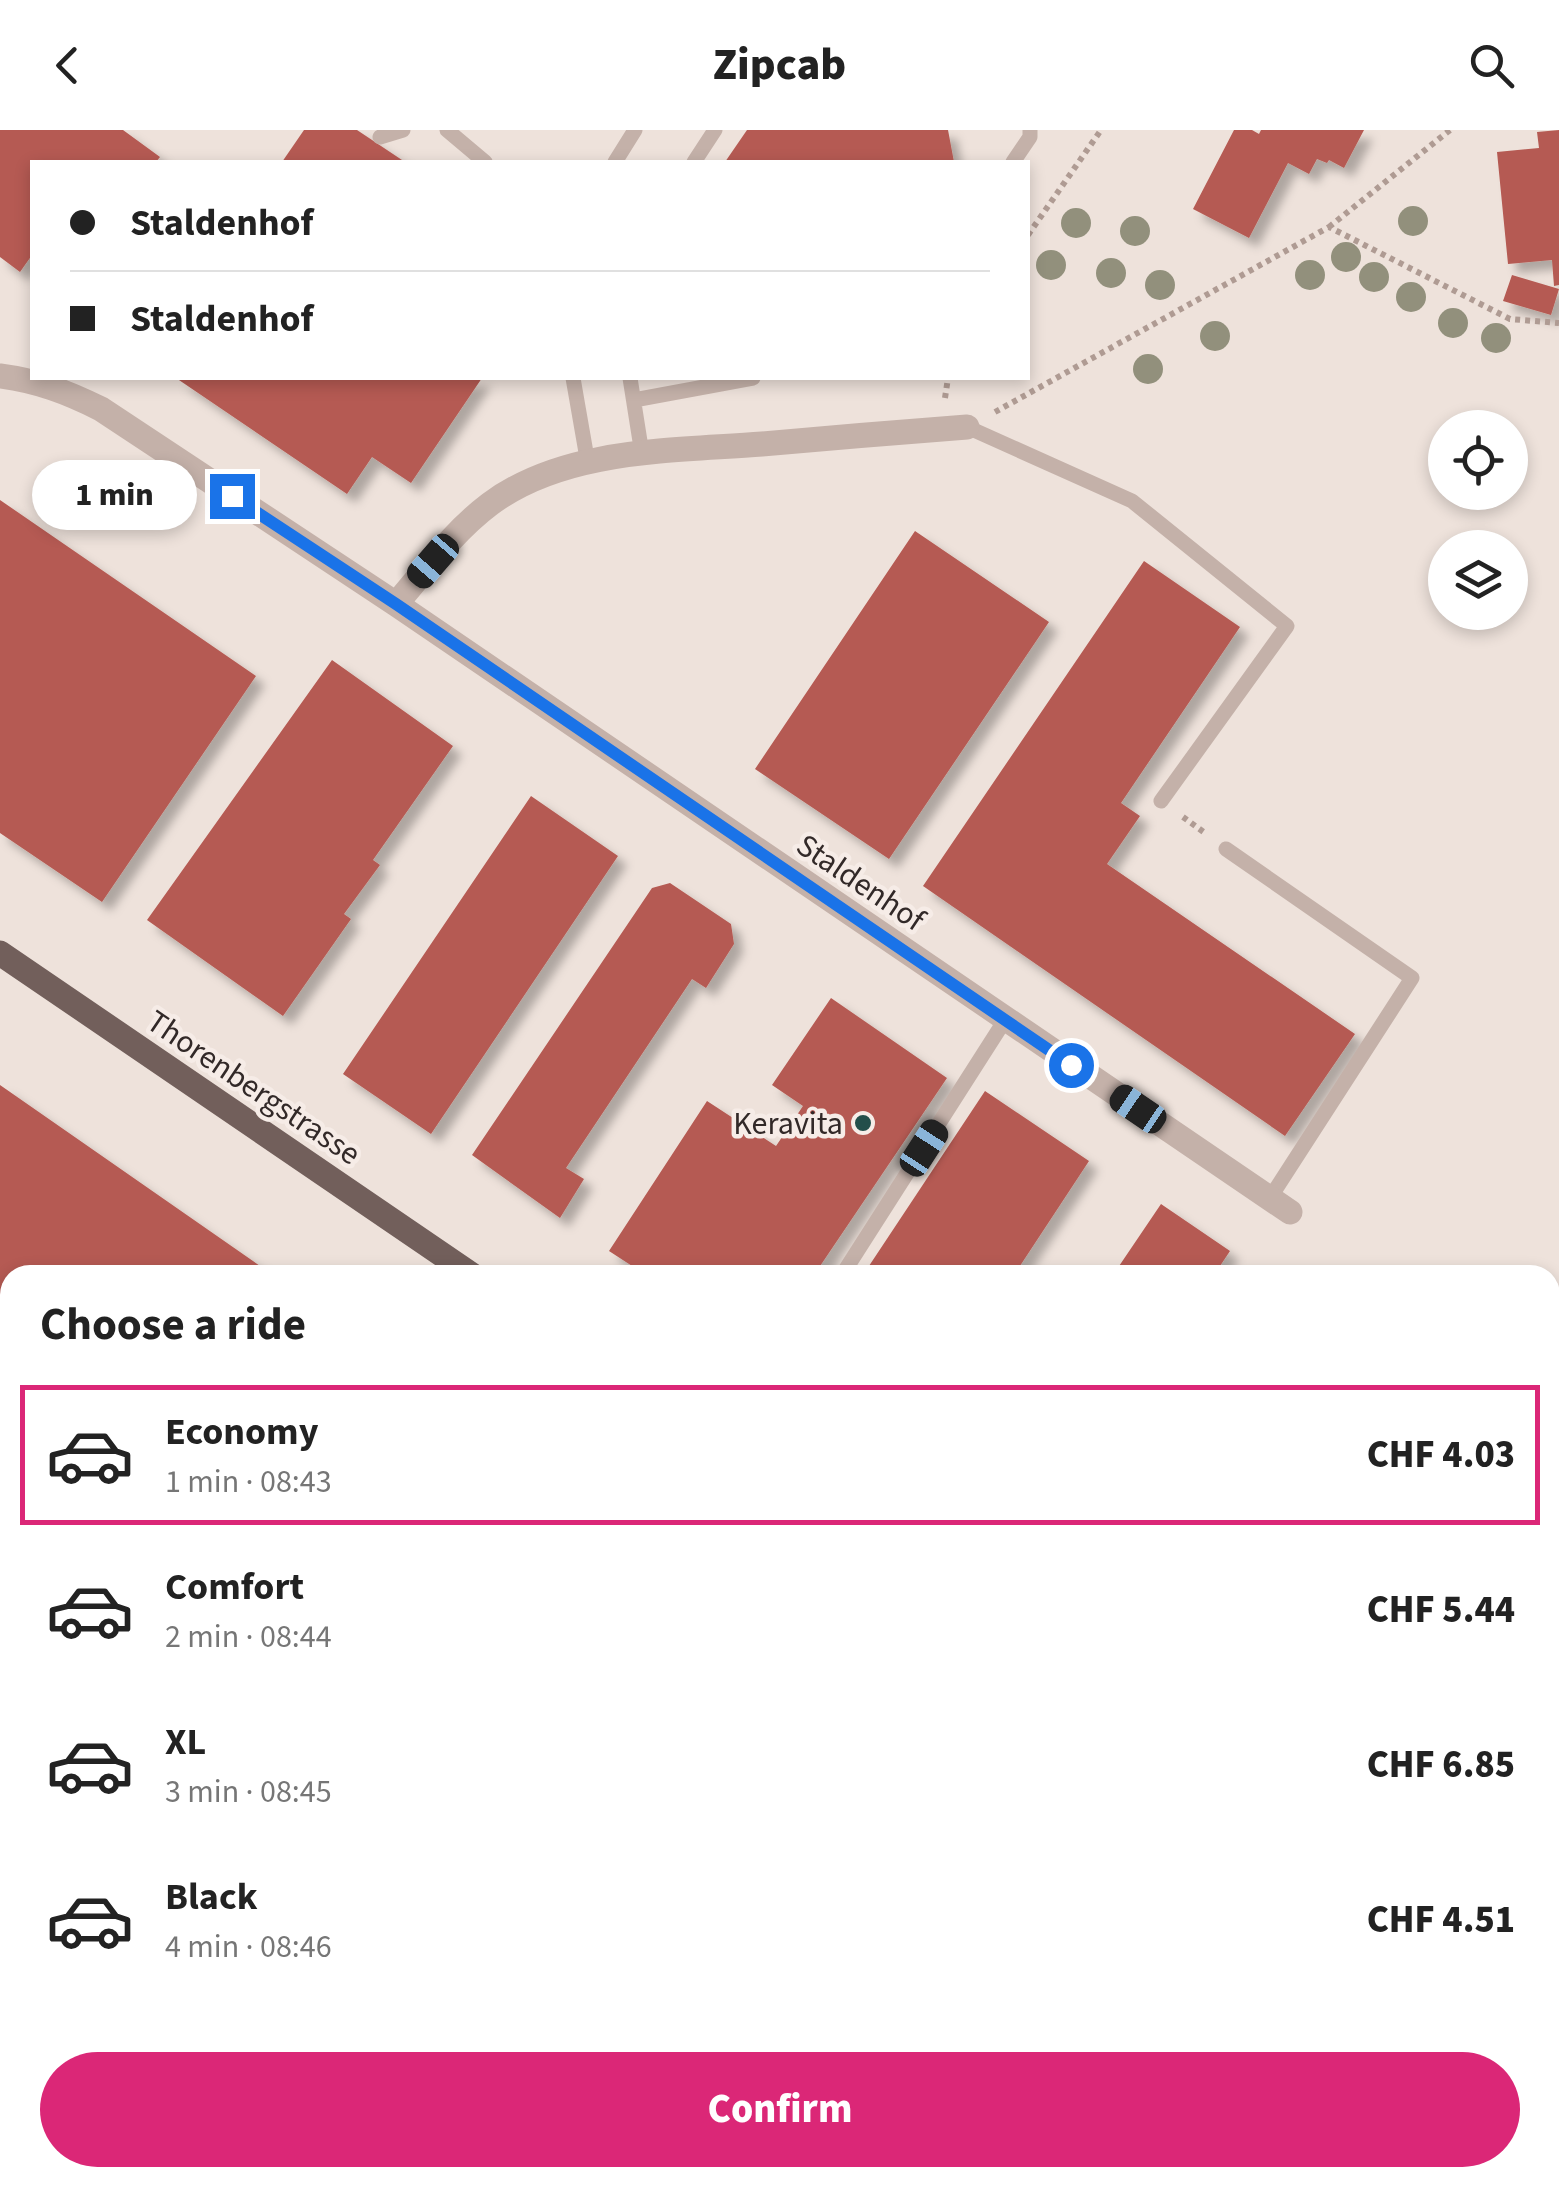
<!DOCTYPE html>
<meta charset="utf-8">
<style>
body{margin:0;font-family:"Source Sans 3",sans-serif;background:#f2f2f2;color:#222;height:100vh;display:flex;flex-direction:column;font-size:38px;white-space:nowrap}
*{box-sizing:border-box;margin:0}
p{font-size:32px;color:#767676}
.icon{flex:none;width:55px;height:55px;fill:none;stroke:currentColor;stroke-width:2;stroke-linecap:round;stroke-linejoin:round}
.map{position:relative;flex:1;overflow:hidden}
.details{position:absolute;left:0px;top:1135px;width:1560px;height:922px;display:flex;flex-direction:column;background:#fff;border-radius:30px 30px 0 0;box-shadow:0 5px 15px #0003}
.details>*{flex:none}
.banner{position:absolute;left:30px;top:30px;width:1000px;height:220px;border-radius:0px;box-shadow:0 5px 15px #0003;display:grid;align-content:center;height:220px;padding:0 40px;background:#fff}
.fabs{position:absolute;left:1428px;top:280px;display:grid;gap:20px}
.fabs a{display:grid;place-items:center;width:100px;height:100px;border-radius:50%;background:#fff;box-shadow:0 5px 15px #0003;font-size:50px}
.end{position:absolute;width:45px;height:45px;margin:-22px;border:12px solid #1a73e8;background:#fff;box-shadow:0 0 0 5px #fff}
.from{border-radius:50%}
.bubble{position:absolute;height:70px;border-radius:35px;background:#fff;box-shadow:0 5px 15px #0003;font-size:32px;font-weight:800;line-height:70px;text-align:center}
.car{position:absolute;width:30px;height:60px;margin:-30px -15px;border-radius:12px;box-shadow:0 0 8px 2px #0007;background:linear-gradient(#222 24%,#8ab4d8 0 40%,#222 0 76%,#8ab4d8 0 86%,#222 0)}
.banner b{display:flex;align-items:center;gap:35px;height:95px;font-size:38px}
.banner b+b{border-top:2px solid #e0e0e0}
.banner i{width:25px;height:25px;background:#222}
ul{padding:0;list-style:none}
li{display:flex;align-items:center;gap:30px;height:140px;margin:0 20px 15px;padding:0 20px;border:5px solid transparent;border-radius:0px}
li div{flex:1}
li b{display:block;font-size:38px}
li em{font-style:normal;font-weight:800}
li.active{border-color:#db2777}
li>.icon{width:90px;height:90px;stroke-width:1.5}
h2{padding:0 40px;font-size:45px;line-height:120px}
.button{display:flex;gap:20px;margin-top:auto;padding:20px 40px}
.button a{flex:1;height:115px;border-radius:60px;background:#db2777;color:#fff;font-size:40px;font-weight:800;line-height:115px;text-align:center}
header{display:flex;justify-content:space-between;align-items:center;height:130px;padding:0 40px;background:#fff;font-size:45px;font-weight:800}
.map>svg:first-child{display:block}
.building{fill:#b55a52;filter:url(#shadow)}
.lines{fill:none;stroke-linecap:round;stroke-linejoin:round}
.path{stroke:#af9b93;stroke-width:6;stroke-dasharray:5 5;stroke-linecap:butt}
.lane{stroke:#c4b1a9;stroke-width:15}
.street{stroke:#c4b1a9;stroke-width:25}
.primary{stroke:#725f5b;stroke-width:25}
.rail{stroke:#322928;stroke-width:8;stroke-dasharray:2.5 8;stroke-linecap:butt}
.tree{fill:#92907c}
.route{stroke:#1a73e8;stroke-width:12}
.poi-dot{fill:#234e4a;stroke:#f6ece7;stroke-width:4}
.labels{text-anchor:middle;stroke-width:9;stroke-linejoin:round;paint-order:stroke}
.street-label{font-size:32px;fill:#322928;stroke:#f6ece7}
.poi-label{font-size:32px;fill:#322928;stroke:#f6ece7;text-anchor:end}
</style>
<header><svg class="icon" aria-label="back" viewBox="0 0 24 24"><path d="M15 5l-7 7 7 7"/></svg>Zipcab<svg class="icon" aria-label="search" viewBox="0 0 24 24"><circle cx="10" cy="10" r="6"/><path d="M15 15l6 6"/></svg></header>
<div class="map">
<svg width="1559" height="2057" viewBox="0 0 1559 2057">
<defs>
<filter id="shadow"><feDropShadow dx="9" dy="9" stdDeviation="5" flood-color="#0004"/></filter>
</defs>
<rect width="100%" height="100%" fill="#eee2db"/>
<path class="building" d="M0,0H123L160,27L156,32H32V125L20,142L0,127Z
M304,0H357L405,32H282Z
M747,0H948L954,32H725Z
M1234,0H1252L1259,4L1261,0H1364L1344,38L1329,30L1327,33L1317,29L1309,44L1288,33L1249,108L1193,79Z
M1559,0V155L1554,156L1552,130L1508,134L1497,22L1539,18L1537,2Z
M1512,145L1559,159L1551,185L1503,171Z
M176,248H482L411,353L372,327L347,364Z
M0,370L256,546L102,772L0,703Z
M915,401L1049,492L889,729L755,639Z
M1144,431L1240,497L1121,673L1140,686L1107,734L1355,904L1285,1006L923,756Z
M332,530L453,616L373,730L380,735L344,784L351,789L283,886L147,790Z
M531,666L618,726L431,1004L343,944Z
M670,753L731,794L734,814L706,858L692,849L566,1038L584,1049L560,1088L472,1025L652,758Z
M831,868L947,948L814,1145H646L609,1121L707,971L776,1016L803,976L772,955Z
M0,955L273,1145H10V1456L0,1450Z
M985,961L1089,1031L1014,1145H863Z
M1161,1074L1230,1121L1214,1145H1113Z
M1559,1461V1569L1550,1563V1474Z
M0,1699L10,1706V1989L0,2003Z"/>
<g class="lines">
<path class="path" d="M1329,97L1450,0
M1028,105L1101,0
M945,268L948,248
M995,282L1329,97L1510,189L1559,193
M1183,687L1205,703"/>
<path class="lane" d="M447,0L485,32
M380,7L403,0
M615,32L635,0
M694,32L715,0
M1013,32L1030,7V0
M573,248L588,334
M630,248L642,324
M634,270L753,248
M967,297L1132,371L1287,496L1161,671
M1226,719L1412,848L1270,1068
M842,1145L1005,890
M0,1655L10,1662
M572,2048L585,2057
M286,2057L292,2048"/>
<path class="street" d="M0,246C38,251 67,262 101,279L396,474L1290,1082
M396,474C426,439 454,401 490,374C565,318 674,321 762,314C830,308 899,302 967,297"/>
<path class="primary" d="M0,823L472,1145
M1550,1881L1559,1887"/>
<path class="rail" d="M0,1602L10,1608
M620,2048L631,2057
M714,2048L728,2057
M767,2048L781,2057
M1018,2048L1035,2057
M1055,2048L1081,2057"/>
</g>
<g class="tree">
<circle cx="1413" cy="91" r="15"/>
<circle cx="1076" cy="93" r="15"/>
<circle cx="1135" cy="101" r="15"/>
<circle cx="1346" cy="127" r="15"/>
<circle cx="1051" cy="135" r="15"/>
<circle cx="1111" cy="143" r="15"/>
<circle cx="1310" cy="145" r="15"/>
<circle cx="1374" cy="147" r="15"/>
<circle cx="1160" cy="155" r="15"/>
<circle cx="1411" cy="167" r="15"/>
<circle cx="1453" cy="193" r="15"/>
<circle cx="1215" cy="206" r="15"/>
<circle cx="1496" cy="208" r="15"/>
<circle cx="1148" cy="239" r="15"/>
</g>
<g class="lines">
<path class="route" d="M232,366L396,474L1071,935"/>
</g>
<circle class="poi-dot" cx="863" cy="993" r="10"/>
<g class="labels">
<g class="street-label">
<text transform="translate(861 752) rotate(34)" y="11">Staldenhof</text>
<text transform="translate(254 957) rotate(34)" y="11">Thorenbergstrasse</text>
</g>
<g class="poi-label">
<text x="843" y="1004">Keravita</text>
</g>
</g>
</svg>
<div class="fabs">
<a><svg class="icon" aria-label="locate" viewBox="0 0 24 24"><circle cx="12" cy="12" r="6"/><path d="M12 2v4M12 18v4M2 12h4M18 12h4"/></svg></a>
<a><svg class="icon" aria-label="layers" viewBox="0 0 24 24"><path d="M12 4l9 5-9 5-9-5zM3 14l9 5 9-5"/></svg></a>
</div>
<i class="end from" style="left:1071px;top:935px"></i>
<i class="end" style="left:232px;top:366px"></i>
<div class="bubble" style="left:32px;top:330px;width:165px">1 min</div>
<i class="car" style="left:433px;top:431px;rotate:221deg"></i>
<i class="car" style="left:1138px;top:979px;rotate:304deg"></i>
<i class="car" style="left:924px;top:1018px;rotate:33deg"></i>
<div class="banner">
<b><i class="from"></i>Staldenhof</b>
<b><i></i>Staldenhof</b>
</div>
<section class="details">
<h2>Choose a ride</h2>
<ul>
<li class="active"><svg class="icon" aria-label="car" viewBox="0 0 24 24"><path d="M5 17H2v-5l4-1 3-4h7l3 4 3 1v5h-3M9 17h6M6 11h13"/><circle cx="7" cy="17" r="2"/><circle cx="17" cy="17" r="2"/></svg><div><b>Economy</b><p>1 min · 08:43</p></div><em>CHF 4.03</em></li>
<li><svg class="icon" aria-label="car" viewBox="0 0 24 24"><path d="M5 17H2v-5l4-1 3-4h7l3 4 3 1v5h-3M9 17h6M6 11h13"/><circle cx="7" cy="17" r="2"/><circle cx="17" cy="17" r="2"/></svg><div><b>Comfort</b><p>2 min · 08:44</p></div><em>CHF 5.44</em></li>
<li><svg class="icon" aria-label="car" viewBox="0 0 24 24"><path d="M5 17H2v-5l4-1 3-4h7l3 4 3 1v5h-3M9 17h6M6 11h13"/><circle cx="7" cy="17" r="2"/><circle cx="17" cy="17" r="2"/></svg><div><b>XL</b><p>3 min · 08:45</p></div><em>CHF 6.85</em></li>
<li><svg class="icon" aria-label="car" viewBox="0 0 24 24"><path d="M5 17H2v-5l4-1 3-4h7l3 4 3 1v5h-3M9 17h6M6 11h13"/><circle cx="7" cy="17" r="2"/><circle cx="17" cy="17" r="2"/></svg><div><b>Black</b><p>4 min · 08:46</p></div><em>CHF 4.51</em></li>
</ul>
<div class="button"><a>Confirm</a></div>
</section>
</div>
